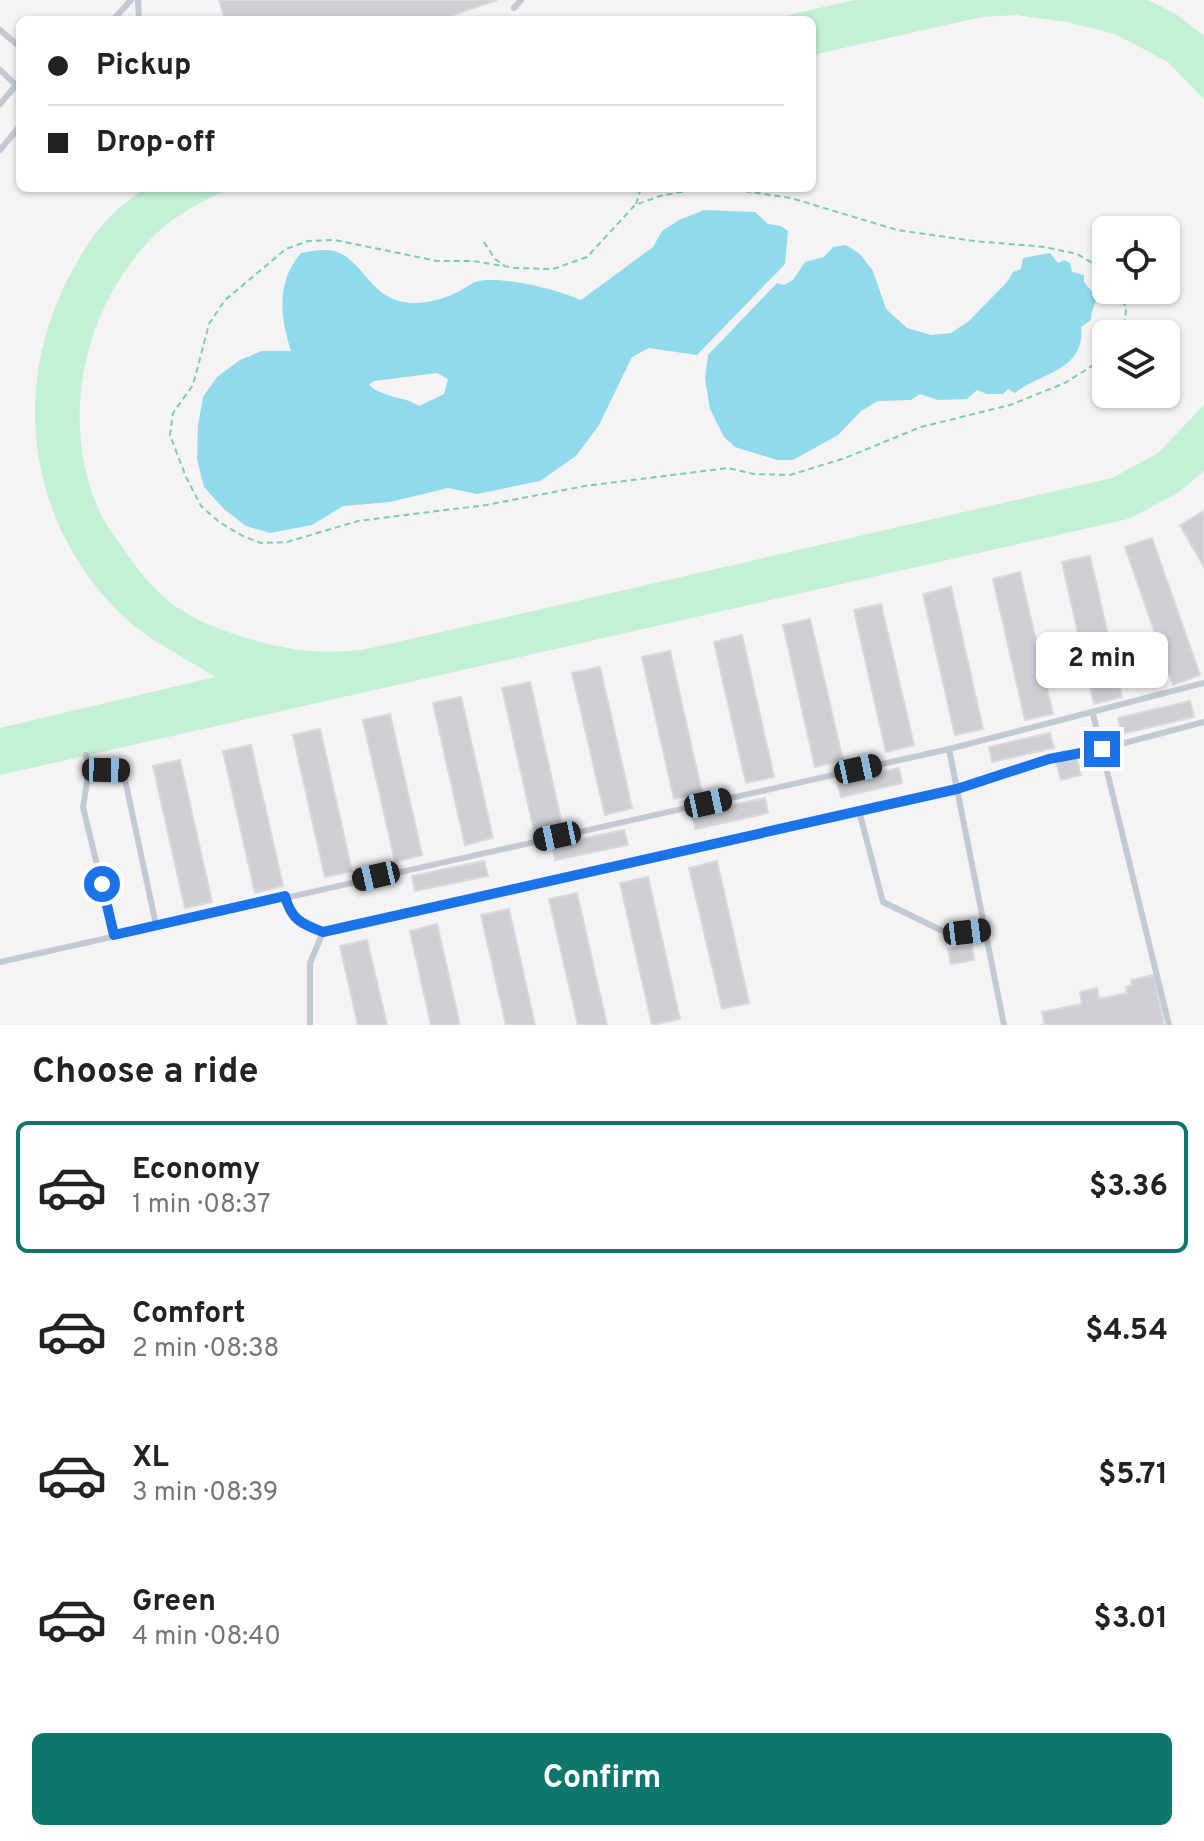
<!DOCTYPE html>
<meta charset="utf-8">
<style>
body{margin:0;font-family:Overpass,sans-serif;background:#f6f6f6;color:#222;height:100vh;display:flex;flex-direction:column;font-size:30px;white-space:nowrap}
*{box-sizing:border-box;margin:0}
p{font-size:26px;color:#767676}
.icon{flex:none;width:44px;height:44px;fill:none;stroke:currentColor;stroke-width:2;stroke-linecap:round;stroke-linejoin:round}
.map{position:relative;height:1025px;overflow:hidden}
.drawer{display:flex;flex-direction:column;background:#fff;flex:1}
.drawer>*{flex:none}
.guide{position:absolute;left:16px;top:16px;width:800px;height:176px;border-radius:12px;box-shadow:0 2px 6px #0004;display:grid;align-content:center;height:176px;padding:0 32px;background:#fff}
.tools{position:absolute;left:1092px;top:216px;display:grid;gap:16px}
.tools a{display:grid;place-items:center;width:88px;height:88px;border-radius:12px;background:#fff;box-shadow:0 2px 6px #0004;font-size:40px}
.end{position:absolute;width:36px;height:36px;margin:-18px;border:10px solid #1a73e8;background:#fff;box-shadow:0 0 0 4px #fff}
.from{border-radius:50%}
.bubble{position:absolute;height:56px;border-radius:12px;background:#fff;box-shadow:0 2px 6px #0004;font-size:26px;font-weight:700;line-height:56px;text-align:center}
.car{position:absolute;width:24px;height:48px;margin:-24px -12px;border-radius:10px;box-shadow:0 0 6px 2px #0007;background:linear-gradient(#222 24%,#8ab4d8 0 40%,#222 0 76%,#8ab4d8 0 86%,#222 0)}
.guide b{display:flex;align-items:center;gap:28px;height:76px;font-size:30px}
.guide b+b{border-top:2px solid #e0e0e0}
.guide i{width:20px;height:20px;background:#222}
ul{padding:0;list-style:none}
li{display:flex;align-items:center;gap:24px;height:132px;margin:0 16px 12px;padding:0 16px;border:4px solid transparent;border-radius:12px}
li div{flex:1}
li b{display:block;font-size:30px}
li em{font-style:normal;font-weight:700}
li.on{border-color:#0f766e}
li>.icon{width:72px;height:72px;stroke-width:1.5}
h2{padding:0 32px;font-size:36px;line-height:96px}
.action{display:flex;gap:16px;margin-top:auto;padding:16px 32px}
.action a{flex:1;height:92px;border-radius:12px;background:#0f766e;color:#fff;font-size:32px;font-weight:700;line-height:92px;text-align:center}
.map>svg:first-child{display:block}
.green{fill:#c3f1d5}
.water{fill:#90daee;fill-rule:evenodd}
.building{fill:#cdcfd5;stroke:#d7d9de;stroke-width:2}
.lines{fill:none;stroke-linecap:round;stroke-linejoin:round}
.path{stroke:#7ad0a6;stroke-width:2;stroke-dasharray:6 4;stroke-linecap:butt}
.service{stroke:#c1cad2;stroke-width:6}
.route{stroke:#1a73e8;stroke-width:10}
</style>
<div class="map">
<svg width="1204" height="1025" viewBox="0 0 1204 1025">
<rect width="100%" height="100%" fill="#f5f3f3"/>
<path class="green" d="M855,0H1148L1177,15L1204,36V99L1168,62L1115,34L1067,22L1016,15L982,17L812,55V20H766Z
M144,188H231C206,199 178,213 158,232C84,302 56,423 102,517C108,528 116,538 123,548C137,569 154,591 175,606C198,622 226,632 253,640C291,651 327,655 367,649L1112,478L1158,453L1204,405V471L1178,493L1128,519L0,775V728L215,677C185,657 150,642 123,616C29,526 9,390 70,275C81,254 94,232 111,216C121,206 133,197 144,188Z"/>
<path class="water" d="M704,210L755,212L768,224L781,226L788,231L785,264L697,355L649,348L632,357L599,425L576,456L540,481L477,494L448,488L390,502L343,506L312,525L270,533L246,526L224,509L204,487L197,459L198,426L203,397L217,377L240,360L262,351H291C280,317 276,282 301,253C312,251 326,248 337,252C361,260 372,298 404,302C423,305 441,300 458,292C464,289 472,282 479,281C504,276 558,290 581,300L653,247L662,231L679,220ZM437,373L448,379L444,394L419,406C404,396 383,398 369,385L374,381Z
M846,245L860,254L873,271L886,309L907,328L931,335L951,333L969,321L1007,282L1013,272L1021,269L1023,258L1050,253L1058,263L1064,260L1070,263L1072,272L1084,275V282L1092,292L1097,293C1097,303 1091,309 1091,320L1081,327C1086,371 1039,373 1015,393L1008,389L1003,394H987L977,390L967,399L938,400L920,394L911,400L878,401L861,411L838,435L793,460H777L735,447L724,437L710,409L705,379L708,355L777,283L784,285L793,280L805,262L824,257L833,247Z"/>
<path class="building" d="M219,0H497L438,20H225Z
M1204,511V567L1180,525Z
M1152,538L1200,675L1173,685L1125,547Z
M1090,556L1122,697L1094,704L1062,562Z
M1020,572L1053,714L1025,720L993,579Z
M951,587L983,729L955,735L923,594Z
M881,604L914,745L886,752L854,610Z
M810,619L843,760L815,767L783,625Z
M742,635L774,777L746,783L714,642Z
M670,651L702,793L674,799L642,657Z
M600,667L632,808L605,815L572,673Z
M530,682L562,824L534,830L502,688Z
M461,697L493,838L465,845L433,703Z
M1190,701L1194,717L1121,734L1118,718Z
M390,714L422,855L395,862L363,720Z
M320,729L352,871L325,877L293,735Z
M1050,733L1054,748L992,762L989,747Z
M251,745L283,886L255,893L223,751Z
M1076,756L1081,775L1061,780L1056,761Z
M180,760L212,902L185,908L153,766Z
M899,768L902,783L841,797L837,782Z
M765,798L768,813L695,829L692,813Z
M624,830L628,845L555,860L552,845Z
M484,861L488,876L415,891L412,876Z
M717,861L749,1003L722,1009L689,868Z
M648,877L680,1019L652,1025L620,883Z
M577,893L607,1025H578L549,899Z
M509,909L535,1025H506L481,915Z
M437,924L460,1025H431L410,931Z
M367,940L387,1025H358L340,946Z
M972,945L974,960L951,964L948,949Z
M1154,975L1164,1025H1041L1045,1024L1042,1012L1082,1004L1080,992L1097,988L1099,999L1127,993L1126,987L1132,985L1131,980Z"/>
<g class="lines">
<path class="path" d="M702,188L660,196L635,205L587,257L553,269L515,268L473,261H437L335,240L308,241L286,249L225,300L209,324L193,385L173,413L170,435L186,477L201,506L219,522L243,536L261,543L287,542L358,521L486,505L585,486L728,468L754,474L790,475L845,458L921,427L1010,405L1065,383L1106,357
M725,188L791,198L897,230L974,241L1045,247L1077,254L1106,271
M636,204L641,188
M484,242L495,259L505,266
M1121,290L1126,311L1123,334"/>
<path class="service" d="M138,0L139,20
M514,8L521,0
M113,20L131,0
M0,30L20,47
M0,70L16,85L0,104
M0,150L20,126
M1093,714L1169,1025
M949,749L1004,1025
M86,755L89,769L123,770L156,925
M89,769L83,807L114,935
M859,811L883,902L949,934L985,929
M285,896C291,920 301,924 323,932
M0,962L949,749L1204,683
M310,1025V963L323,932L957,789L1049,759L1102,749L1204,722"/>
</g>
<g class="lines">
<path class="route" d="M102,884L114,935L285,896C291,919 301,924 323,932L957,789L1049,759L1102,749"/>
</g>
</svg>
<div class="tools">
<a><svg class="icon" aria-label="locate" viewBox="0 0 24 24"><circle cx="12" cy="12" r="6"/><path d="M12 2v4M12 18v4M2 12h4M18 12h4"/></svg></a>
<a><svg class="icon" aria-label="layers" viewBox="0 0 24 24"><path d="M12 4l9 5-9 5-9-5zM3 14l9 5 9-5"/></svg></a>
</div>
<i class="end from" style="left:102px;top:884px"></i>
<i class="end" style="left:1102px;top:749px"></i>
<div class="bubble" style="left:1036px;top:632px;width:132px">2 min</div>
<i class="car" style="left:858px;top:769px;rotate:78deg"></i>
<i class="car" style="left:106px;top:770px;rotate:91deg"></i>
<i class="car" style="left:708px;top:803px;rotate:78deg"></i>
<i class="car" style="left:557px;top:836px;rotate:258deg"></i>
<i class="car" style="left:376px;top:876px;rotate:257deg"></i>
<i class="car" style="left:967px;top:932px;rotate:83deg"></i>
<div class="guide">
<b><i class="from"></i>Pickup</b>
<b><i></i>Drop-off</b>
</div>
</div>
<section class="drawer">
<h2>Choose a ride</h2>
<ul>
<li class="on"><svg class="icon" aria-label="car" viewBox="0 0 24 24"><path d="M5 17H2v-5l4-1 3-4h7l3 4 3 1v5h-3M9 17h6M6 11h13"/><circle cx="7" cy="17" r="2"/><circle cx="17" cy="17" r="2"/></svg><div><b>Economy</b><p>1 min · 08:37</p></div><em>$3.36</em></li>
<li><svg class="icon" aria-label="car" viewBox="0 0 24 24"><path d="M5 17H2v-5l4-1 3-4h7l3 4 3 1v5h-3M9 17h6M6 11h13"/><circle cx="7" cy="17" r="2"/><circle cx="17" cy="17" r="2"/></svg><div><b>Comfort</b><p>2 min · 08:38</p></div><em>$4.54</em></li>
<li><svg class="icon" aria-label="car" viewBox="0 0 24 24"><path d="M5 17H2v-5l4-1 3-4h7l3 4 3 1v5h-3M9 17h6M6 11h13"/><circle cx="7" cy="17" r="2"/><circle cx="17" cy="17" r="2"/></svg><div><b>XL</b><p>3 min · 08:39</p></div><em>$5.71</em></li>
<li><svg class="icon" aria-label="car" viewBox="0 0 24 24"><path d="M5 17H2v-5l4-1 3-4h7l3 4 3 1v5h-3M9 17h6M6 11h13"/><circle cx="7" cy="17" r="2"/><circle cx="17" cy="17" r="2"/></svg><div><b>Green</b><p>4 min · 08:40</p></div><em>$3.01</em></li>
</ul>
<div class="action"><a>Confirm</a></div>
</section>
